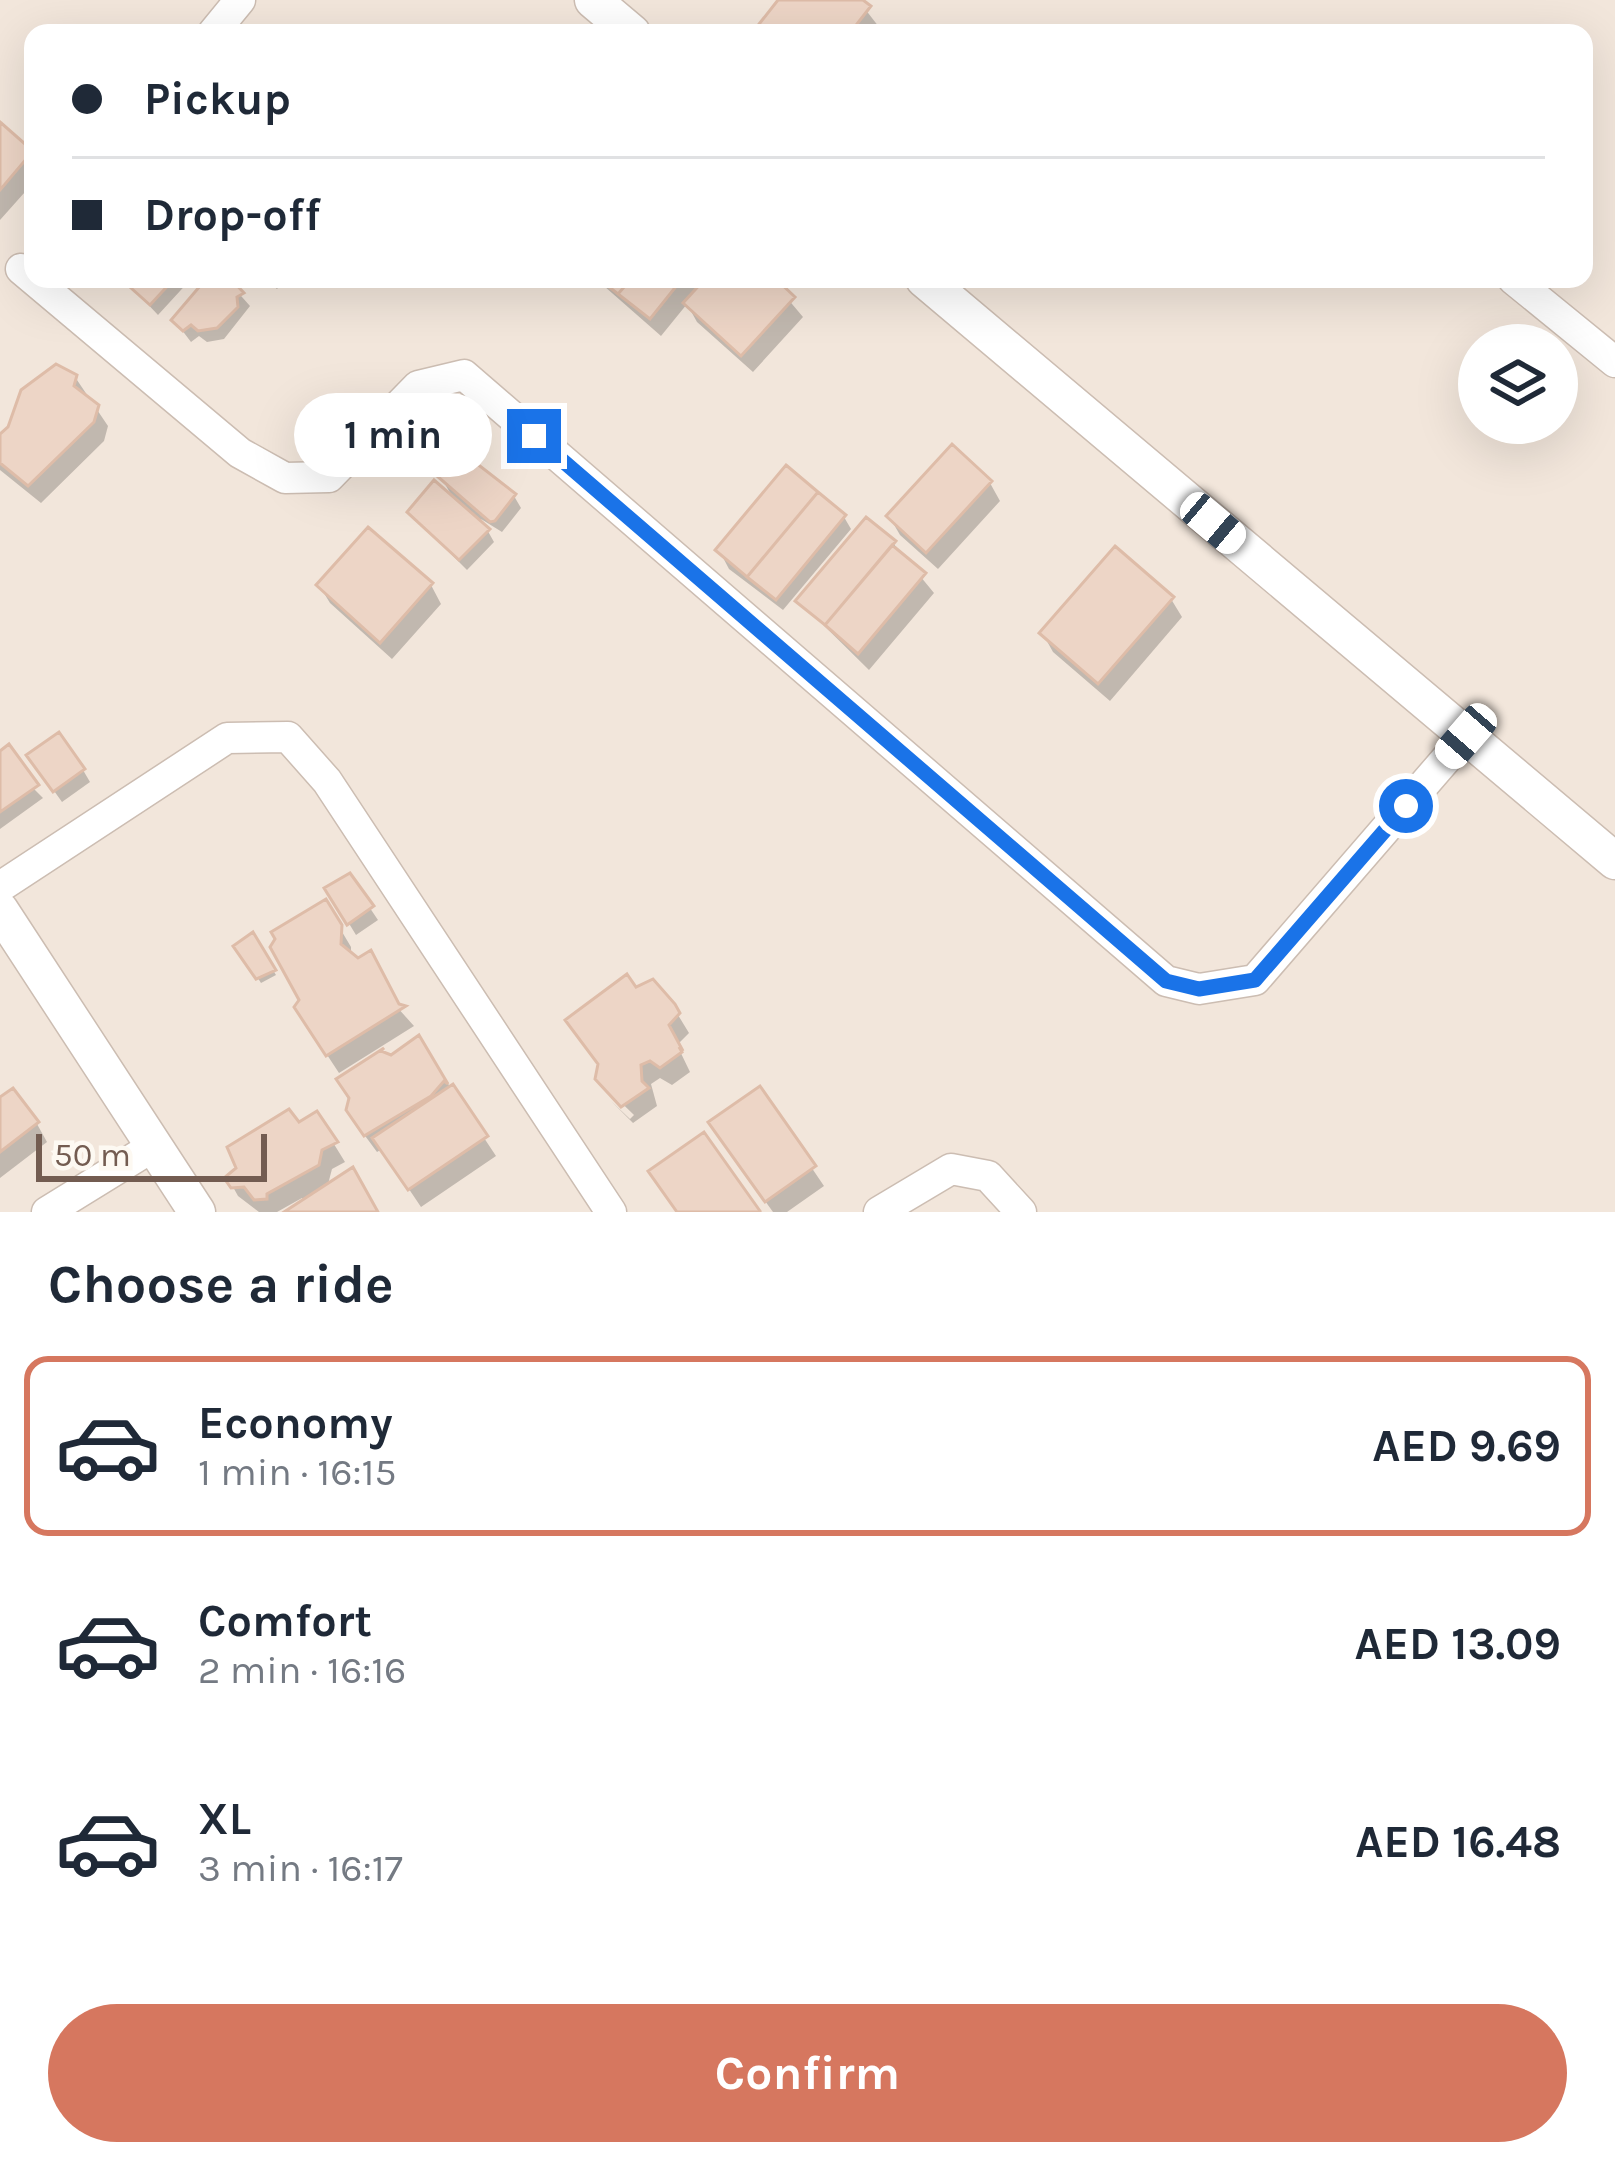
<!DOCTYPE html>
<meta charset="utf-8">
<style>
body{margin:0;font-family:Karla,sans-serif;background:#f2f2f3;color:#1f2937;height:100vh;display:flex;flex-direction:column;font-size:45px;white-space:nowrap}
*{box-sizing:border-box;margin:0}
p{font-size:39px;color:#747a83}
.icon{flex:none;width:66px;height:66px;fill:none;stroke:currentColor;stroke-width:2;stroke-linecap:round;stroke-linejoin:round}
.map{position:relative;height:1212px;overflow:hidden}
.side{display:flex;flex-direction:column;background:#fff;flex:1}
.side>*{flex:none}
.top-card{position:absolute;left:24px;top:24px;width:1569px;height:264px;border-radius:24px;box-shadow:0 12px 48px #0002;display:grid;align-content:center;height:264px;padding:0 48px;background:#fff}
.controls{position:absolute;left:1458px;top:324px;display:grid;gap:24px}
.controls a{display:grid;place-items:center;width:120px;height:120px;border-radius:50%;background:#fff;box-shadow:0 12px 48px #0002;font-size:60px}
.scale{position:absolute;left:36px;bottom:30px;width:231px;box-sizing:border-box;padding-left:12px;border:6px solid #735c51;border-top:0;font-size:33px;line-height:42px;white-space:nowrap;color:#735c51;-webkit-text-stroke:9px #fdf9f2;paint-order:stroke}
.end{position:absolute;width:54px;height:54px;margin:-27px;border:15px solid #1a73e8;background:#fff;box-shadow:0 0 0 6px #fff}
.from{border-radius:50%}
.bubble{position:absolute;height:84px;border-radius:42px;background:#fff;box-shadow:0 12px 48px #0002;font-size:39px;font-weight:700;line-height:84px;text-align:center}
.car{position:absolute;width:36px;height:72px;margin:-36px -18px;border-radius:15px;box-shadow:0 0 9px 3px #0007;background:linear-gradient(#fff 24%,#345 0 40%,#fff 0 76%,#345 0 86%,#fff 0)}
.top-card b{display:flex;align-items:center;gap:42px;height:114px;font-size:45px}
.top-card b+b{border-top:3px solid #e0e1e3}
.top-card i{width:30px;height:30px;background:#1f2937}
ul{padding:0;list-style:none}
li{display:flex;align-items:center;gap:36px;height:180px;margin:0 24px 18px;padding:0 24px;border:6px solid transparent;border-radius:24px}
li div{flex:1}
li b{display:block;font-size:45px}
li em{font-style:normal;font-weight:700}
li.current{border-color:#d6775f}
li>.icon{width:108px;height:108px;stroke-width:1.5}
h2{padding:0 48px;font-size:54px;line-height:144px}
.button{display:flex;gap:24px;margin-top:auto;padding:24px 48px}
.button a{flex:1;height:138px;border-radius:72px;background:#d6775f;color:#fff;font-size:48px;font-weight:700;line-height:138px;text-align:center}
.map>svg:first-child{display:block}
.residential{fill:#f2e6db;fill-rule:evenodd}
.shadow{fill:#0003}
.building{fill:#edd5c6;stroke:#debca8;stroke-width:3}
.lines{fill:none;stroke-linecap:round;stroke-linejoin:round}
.minor-casing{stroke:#ccbdb2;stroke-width:33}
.tertiary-casing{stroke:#ccbdb2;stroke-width:39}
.minor{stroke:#fff;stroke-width:30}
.tertiary{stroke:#fff;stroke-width:36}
.route{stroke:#1a73e8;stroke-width:15}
</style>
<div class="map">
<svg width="1615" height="1212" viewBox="0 0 1615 1212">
<rect width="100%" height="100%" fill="#fbf4ec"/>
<path class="residential" d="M0,0H1615V1212H0ZM33,33H1584V279H33ZM1479,345H1557V423H1479Z"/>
<path class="shadow" d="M782,0H858L879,27L874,33H756Z
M0,126L33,156V183L0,220Z
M124,279H191L158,315Z
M210,279H226L250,306L224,339L207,342L199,336L191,342L175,321Z
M264,279H286L277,289Z
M596,279H771L803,317L753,372L697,322L687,304L661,336Z
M75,377L108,426L104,441L41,503L0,470V439Z
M441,477L514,496L521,508L502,532L481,519L494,542L467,570L410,513L453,498Z
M990,483L1000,501L938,569L900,535L889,516Z
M844,517L851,529L783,610L729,569L719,550Z
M893,543L934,593L869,670L799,601Z
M319,585H431L441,604L392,659L330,603Z
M1171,599L1182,617L1110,701L1053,652L1043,634Z
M0,755L43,798L0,829Z
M37,767L83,770L90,782L62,802Z
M349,877L378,920L356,935L328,889Z
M325,903L351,947V956L414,1026L339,1073L308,1026L304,1002L275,955L274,933Z
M252,936L276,975L261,983L237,945Z
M635,991L678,1015L689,1033L677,1045L690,1072L672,1085L660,1078L651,1084L657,1106L633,1123L611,1101L630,1119L634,1115L601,1083Z
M419,1040L496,1156L421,1207L382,1149L377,1152L360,1129L340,1080L384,1052L391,1059Z
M759,1090L824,1186L787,1212H773L722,1141Z
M0,1101L37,1124L47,1142L0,1178Z
M316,1115L345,1162L332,1169L327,1188L375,1212H290L305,1202L302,1198L277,1212H259L238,1196L228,1178Z"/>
<path class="building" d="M778,0H863L871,6L850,33H752Z
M0,122L33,151L0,190Z
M121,279H174L150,305Z
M206,279H231L244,293L237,297L238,307L217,328L198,331L191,325L183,331L171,320Z
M599,279H631L618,294Z
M631,279H682L650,319L618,294Z
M705,279H776L795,297L741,356L683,303Z
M56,364L77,375L74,386L99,405L94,422L28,486L0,463V434L8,427L21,390Z
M952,444L992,481L926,553L886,516Z
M458,449L516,494L495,521L490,522L437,476Z
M786,465L818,492L747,577L715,550Z
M434,480L490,529L459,560L407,512Z
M818,492L846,515L776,600L747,577Z
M866,517L896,541L825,625L795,601Z
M368,527L433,583L380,643L316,585Z
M892,545L926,573L858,654L825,625Z
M1115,546L1174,597L1098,684L1039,633Z
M59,732L85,769L53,792L26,755Z
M9,744L39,785L0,812V751Z
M350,873L374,906L347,925L324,888Z
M326,899L342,925L341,944L358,958L371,950L399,1004L406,1006L326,1056L294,1007L299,1000L270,947L275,939L271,932Z
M253,932L276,970L256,979L233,946Z
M627,974L636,987L653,979L675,1004L680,1013L669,1025L683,1051L679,1047L682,1052L660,1068L650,1061L641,1065L642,1081L649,1088L621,1107L595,1079L598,1064L565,1020Z
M419,1035L448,1084L444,1081L431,1096L364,1136L346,1110L349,1098L336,1079L384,1048L381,1051L391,1055Z
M453,1084L488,1136L408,1190L372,1138Z
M760,1086L816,1166L765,1202L708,1122Z
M13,1088L39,1122L0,1152V1097Z
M289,1109L299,1122L317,1111L338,1142L322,1150L319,1165L267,1194V1199L254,1200L244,1187L231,1188L224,1178L236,1168L227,1147Z
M704,1132L760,1211L759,1212H677L648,1171Z
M353,1167L378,1212H284Z"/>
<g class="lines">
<g class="minor-casing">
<path id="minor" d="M213,33L240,0
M21,269L240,453L285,478L329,477L418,386L464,375L1166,981L1199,989L1255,980L1466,736
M1513,279L1615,362
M0,887L227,738L288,737L327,781L611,1212
M47,1212L154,1146
M879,1212L951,1169L988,1176L1021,1212"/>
</g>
<g class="tertiary-casing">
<path id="tertiary" d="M593,0L632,33
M924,279L1615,861
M0,910L197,1212"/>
</g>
<use href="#minor" class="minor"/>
<use href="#tertiary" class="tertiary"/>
</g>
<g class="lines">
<path class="route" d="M534,436L1166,981L1199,989L1255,980L1406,806"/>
</g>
</svg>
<div class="controls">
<a><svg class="icon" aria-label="layers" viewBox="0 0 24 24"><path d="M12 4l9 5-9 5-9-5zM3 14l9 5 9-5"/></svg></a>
</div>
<div class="scale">50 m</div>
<i class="end from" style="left:1406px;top:806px"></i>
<i class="end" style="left:534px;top:436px"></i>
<div class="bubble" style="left:294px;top:393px;width:198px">1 min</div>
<i class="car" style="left:1213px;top:523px;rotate:130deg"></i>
<i class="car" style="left:1466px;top:736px;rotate:221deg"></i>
<div class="top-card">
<b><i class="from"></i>Pickup</b>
<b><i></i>Drop-off</b>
</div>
</div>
<section class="side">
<h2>Choose a ride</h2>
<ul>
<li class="current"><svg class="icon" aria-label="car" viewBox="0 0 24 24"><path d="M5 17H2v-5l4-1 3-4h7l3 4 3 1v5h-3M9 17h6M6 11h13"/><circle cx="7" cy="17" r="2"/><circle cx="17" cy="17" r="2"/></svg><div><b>Economy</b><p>1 min · 16:15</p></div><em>AED 9.69</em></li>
<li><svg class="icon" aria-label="car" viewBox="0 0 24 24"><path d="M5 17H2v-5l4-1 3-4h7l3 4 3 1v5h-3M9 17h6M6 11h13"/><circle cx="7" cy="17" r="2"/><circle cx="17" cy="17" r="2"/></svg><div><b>Comfort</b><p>2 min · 16:16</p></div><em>AED 13.09</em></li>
<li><svg class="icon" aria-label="car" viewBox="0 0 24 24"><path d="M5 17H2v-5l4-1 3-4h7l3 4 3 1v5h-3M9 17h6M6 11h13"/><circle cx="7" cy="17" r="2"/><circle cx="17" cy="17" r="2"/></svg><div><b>XL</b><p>3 min · 16:17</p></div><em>AED 16.48</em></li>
</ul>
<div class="button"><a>Confirm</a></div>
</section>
